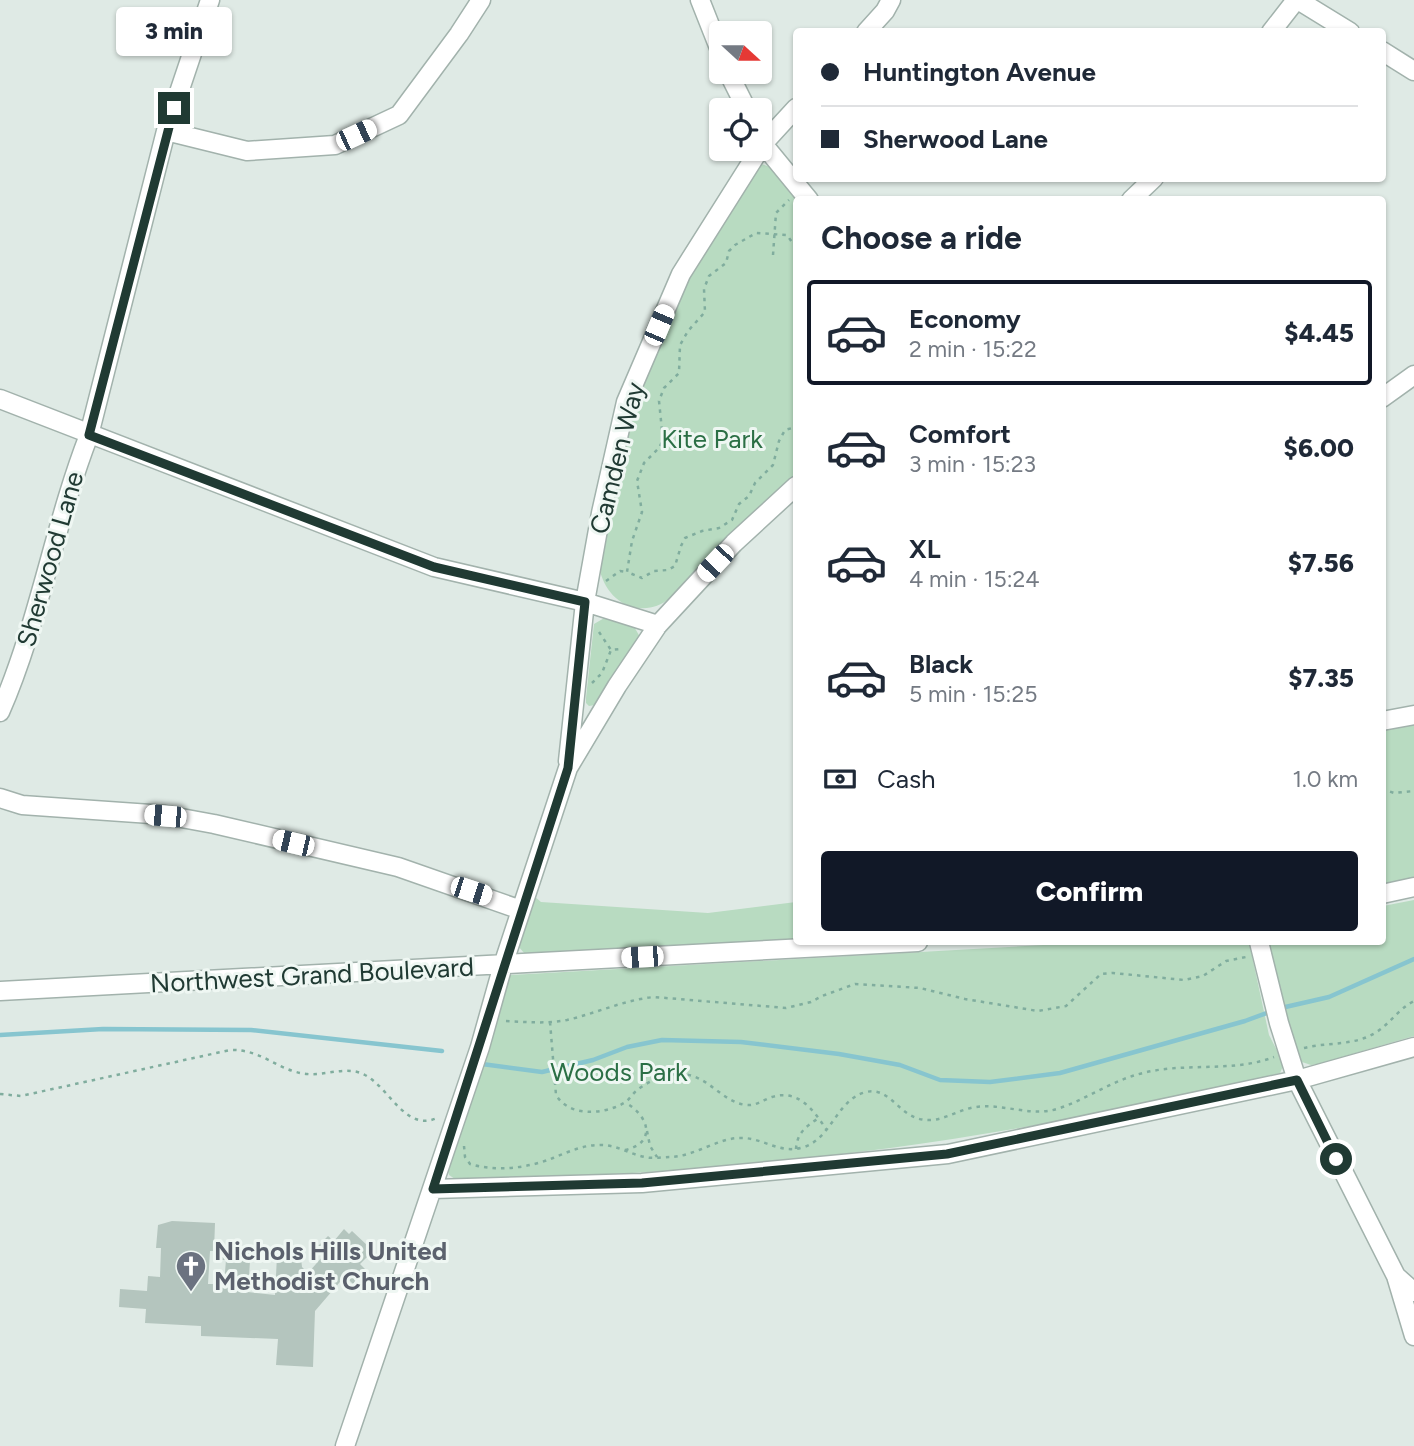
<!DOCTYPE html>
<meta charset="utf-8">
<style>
body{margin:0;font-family:Figtree,sans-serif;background:#f2f2f3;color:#1f2937;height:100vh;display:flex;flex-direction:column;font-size:26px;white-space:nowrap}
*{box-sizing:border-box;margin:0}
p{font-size:23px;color:#747a83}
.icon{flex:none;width:38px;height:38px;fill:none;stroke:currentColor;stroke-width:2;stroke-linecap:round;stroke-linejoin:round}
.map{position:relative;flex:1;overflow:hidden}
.sheet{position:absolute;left:793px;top:196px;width:593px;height:749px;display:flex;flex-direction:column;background:#fff;border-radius:7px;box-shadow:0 2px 5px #0004}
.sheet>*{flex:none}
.banner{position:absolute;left:793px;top:28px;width:593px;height:154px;border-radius:7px;box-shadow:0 2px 5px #0004;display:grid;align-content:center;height:154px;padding:0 28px;background:#fff}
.needle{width:46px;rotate:111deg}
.tools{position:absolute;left:709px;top:21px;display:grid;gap:14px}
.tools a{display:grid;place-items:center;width:63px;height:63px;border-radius:7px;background:#fff;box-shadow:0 2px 5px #0004;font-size:35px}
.end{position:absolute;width:32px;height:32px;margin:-16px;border:9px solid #203a33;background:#fff;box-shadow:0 0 0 4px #fff}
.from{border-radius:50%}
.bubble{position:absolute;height:49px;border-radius:7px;background:#fff;box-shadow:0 2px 5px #0004;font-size:23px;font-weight:800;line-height:49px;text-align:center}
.car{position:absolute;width:21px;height:42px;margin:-21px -10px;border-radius:9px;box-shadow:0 0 5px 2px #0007;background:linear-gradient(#fff 24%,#345 0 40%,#fff 0 76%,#345 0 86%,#fff 0)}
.banner b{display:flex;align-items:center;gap:24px;height:66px;font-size:26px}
.banner b+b{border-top:2px solid #e0e1e3}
.banner i{width:18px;height:18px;background:#1f2937}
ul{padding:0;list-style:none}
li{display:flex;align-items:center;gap:21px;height:105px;margin:0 14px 10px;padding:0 14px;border:4px solid transparent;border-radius:7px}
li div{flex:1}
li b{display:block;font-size:26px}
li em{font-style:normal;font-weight:800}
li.selected{border-color:#111827}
li>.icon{width:63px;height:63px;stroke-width:1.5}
h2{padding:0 28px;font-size:32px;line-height:84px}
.pay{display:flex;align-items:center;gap:18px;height:77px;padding:0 28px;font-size:26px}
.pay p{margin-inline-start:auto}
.cta{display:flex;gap:14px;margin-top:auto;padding:14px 28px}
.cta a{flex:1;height:80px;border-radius:7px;background:#111827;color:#fff;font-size:28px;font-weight:800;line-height:80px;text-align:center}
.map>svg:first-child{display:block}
.green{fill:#b8dbc1}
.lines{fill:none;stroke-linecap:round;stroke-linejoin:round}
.stream{stroke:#87c5cf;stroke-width:4.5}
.building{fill:#b4c5be}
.minor-casing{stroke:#a2b2ac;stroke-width:21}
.path{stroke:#80ad9e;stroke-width:2.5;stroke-dasharray:3.5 5;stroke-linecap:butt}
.minor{stroke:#fff;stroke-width:18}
.route{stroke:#203a33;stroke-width:9}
.labels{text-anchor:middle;stroke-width:6;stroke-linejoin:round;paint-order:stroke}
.park-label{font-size:26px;fill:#2b6f45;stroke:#eff7f3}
.street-label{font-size:26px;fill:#203a33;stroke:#eff7f3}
.worship-label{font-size:26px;font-weight:bold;fill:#5b616d;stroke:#eff7f3;text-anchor:start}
</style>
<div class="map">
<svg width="1414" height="1446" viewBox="0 0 1414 1446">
<rect width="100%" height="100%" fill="#dfeae5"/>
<path class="green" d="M761,164L776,169L797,199L796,479C765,506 732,532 703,561C692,572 674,598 661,604C633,617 607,599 600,571C611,494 624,416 654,344C680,281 721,226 756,169Z
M606,617L632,623L640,637L595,705L589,706L586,703V698L594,624Z
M1414,723V879L1382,885V728Z
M534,896L541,902L708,913L796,902V939L525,954L518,946Z
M1414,900V1036L1318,1064L1311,1065L1302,1062L1279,999L1268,942H1382L1383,906Z
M1098,942H1249L1269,1035L1284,1064L1280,1073C1011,1140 732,1177 455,1179L449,1175L447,1166L504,983L511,975Z"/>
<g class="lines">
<path class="stream" d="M1281,1008L1329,997L1414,959
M0,1035L103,1029L251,1030L442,1051
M482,1064L542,1072L593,1060L627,1047L662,1040L741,1042L839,1054L900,1065L940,1080L990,1082L1060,1073L1245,1021L1272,1011"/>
</g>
<path class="building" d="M172,1221L215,1223L214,1251H210L208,1284H224L226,1260H222L223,1250L253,1252V1261H250L248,1292L275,1295L277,1256L301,1258L302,1267L308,1273L323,1256L315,1249L328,1236L334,1241L344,1229L349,1234L352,1231L368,1246L366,1248L371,1253L360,1264L366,1270L353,1284L345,1276L315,1311L313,1367L276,1365L278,1339L201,1336V1326L145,1323L146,1309L119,1307L120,1289L147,1291L148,1276L160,1277L161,1248H156L158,1225Z"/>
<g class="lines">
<g class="minor-casing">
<path id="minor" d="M700,0L721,53
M1298,0L1350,32
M866,32L885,11L891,0
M1271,32L1296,0
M1382,51L1414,71
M728,72L747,110
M166,131L247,151L335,145L399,115L459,34L481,0
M760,136L763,144L809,200
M1131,200L1154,178
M1382,398L1414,375
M0,399L434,567L585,602L658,625
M0,712C39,623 54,525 89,435L166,131L210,0
M1382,721L1414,715
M568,761L585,602L601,513L626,402L681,274L763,144L796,108
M0,798L22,805L165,815L214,824L398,867L521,910
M1382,894L1414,887
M1259,942L1279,1023L1297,1080L1396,1276L1414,1292
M0,991L918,942
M433,1189L642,1183L948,1154L1297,1080L1414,1047
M1396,1276L1414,1336
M345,1446L480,1047L503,965L568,768L617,686L658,625L734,543L796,486"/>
</g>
<path class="path" d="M796,248L787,235L756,233L735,245L729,251L726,263L709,276L704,289L705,312L688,331L680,345L679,373L664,388L659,401L663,440L659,448L644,463L637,481L642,512L632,541L627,572L642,578L654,571L668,570L675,566L681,546L685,538L702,531L719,528L732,520L739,504L749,496L755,483L773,465L779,441L785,430L796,427
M773,255L776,213L789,200
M606,581L620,571L627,572
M599,632L611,650L621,649
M592,683L602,673L611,650
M1382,789L1394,793L1414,791
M506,1021C527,1022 547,1024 567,1020C597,1013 624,1000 654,997L786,1008L811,1002L822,996L855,984L920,988L965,999L1038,1011L1066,1006L1101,974L1113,973L1184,980L1203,976L1226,961L1246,957
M550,1022L556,1095C569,1117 603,1115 624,1103C628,1101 631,1096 635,1092C646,1082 664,1074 679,1074C707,1073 721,1102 746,1105C756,1106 763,1100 772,1097C798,1089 813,1109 826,1129
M1304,1048C1327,1042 1354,1046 1375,1033C1390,1024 1398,1009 1414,1001
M0,1094L21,1096L230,1050C263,1049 277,1071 307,1074C326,1076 347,1065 365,1075C390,1088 406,1134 439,1117
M647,1131L650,1146L657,1157
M464,1146L465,1157L470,1164C497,1172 528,1168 553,1158C568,1152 583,1145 599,1145C615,1144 629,1154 645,1157C653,1159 663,1157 671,1157C696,1156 719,1137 742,1138C764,1138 780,1155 804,1147C832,1138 837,1099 866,1092C893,1086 899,1122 931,1120C947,1119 960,1109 976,1107C1004,1103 1032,1118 1060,1108C1089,1098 1113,1080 1143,1073C1186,1062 1232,1073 1274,1057
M796,1149C797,1133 806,1126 819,1118
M625,1150C657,1143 649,1116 626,1103"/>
<use href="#minor" class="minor"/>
</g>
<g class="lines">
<path class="route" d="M174,108L89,435L434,567L585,602L568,768L433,1189L642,1183L947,1154L1297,1080L1336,1159"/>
</g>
<defs>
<g id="church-pin" transform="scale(1.575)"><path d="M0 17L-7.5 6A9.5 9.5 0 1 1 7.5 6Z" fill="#6b7280" stroke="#eff7f3"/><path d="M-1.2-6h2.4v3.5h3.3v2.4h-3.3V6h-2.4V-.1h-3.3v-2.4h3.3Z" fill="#fff"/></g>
</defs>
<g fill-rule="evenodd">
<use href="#church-pin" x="191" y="1266"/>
</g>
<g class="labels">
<g class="park-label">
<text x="712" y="448">Kite Park</text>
<text x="619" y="1081">Woods Park</text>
</g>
<g class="street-label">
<text transform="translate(617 458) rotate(-76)" y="9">Camden Way</text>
<text transform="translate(50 559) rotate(-74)" y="9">Sherwood Lane</text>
<text transform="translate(312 975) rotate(-3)" y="9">Northwest Grand Boulevard</text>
</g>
<g class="worship-label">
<text x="214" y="1260">Nichols Hills United<tspan x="214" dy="30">Methodist Church</tspan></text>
</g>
</g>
</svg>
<div class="tools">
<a><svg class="needle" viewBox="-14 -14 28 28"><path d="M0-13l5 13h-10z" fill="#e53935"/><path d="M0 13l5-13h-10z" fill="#747a83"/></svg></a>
<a><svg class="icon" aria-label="locate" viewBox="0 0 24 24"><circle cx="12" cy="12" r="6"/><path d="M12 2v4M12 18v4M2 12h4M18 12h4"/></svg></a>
</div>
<i class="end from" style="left:1336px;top:1159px"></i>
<i class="end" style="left:174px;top:108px"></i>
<div class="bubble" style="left:116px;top:7px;width:116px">3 min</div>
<i class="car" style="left:356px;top:135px;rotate:65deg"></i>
<i class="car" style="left:659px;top:325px;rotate:23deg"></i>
<i class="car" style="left:715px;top:563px;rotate:223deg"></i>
<i class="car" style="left:165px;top:816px;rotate:275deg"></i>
<i class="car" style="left:293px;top:843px;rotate:283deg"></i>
<i class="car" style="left:471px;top:891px;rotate:108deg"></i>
<i class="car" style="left:642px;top:957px;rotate:267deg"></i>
<div class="banner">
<b><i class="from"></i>Huntington Avenue</b>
<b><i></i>Sherwood Lane</b>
</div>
<section class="sheet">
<h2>Choose a ride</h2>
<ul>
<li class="selected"><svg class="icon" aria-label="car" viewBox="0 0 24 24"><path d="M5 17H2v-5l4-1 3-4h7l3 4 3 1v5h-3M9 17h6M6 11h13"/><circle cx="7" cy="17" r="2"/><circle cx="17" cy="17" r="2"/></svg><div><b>Economy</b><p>2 min · 15:22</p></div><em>$4.45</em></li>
<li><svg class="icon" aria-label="car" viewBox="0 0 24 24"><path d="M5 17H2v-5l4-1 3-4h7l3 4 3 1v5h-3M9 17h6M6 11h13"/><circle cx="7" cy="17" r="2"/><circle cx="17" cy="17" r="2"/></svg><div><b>Comfort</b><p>3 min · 15:23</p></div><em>$6.00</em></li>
<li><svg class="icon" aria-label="car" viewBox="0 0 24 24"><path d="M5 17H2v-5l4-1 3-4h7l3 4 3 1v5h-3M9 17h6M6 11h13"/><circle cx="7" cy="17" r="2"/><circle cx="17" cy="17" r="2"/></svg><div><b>XL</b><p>4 min · 15:24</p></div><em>$7.56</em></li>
<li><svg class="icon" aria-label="car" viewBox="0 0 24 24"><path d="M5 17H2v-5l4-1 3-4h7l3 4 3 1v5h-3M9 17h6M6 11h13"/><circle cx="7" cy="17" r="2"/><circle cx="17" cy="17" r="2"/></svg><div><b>Black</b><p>5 min · 15:25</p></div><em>$7.35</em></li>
</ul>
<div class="pay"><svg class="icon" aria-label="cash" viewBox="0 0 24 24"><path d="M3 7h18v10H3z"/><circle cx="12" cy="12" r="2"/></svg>Cash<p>1.0 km</p></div>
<div class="cta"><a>Confirm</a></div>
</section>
</div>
